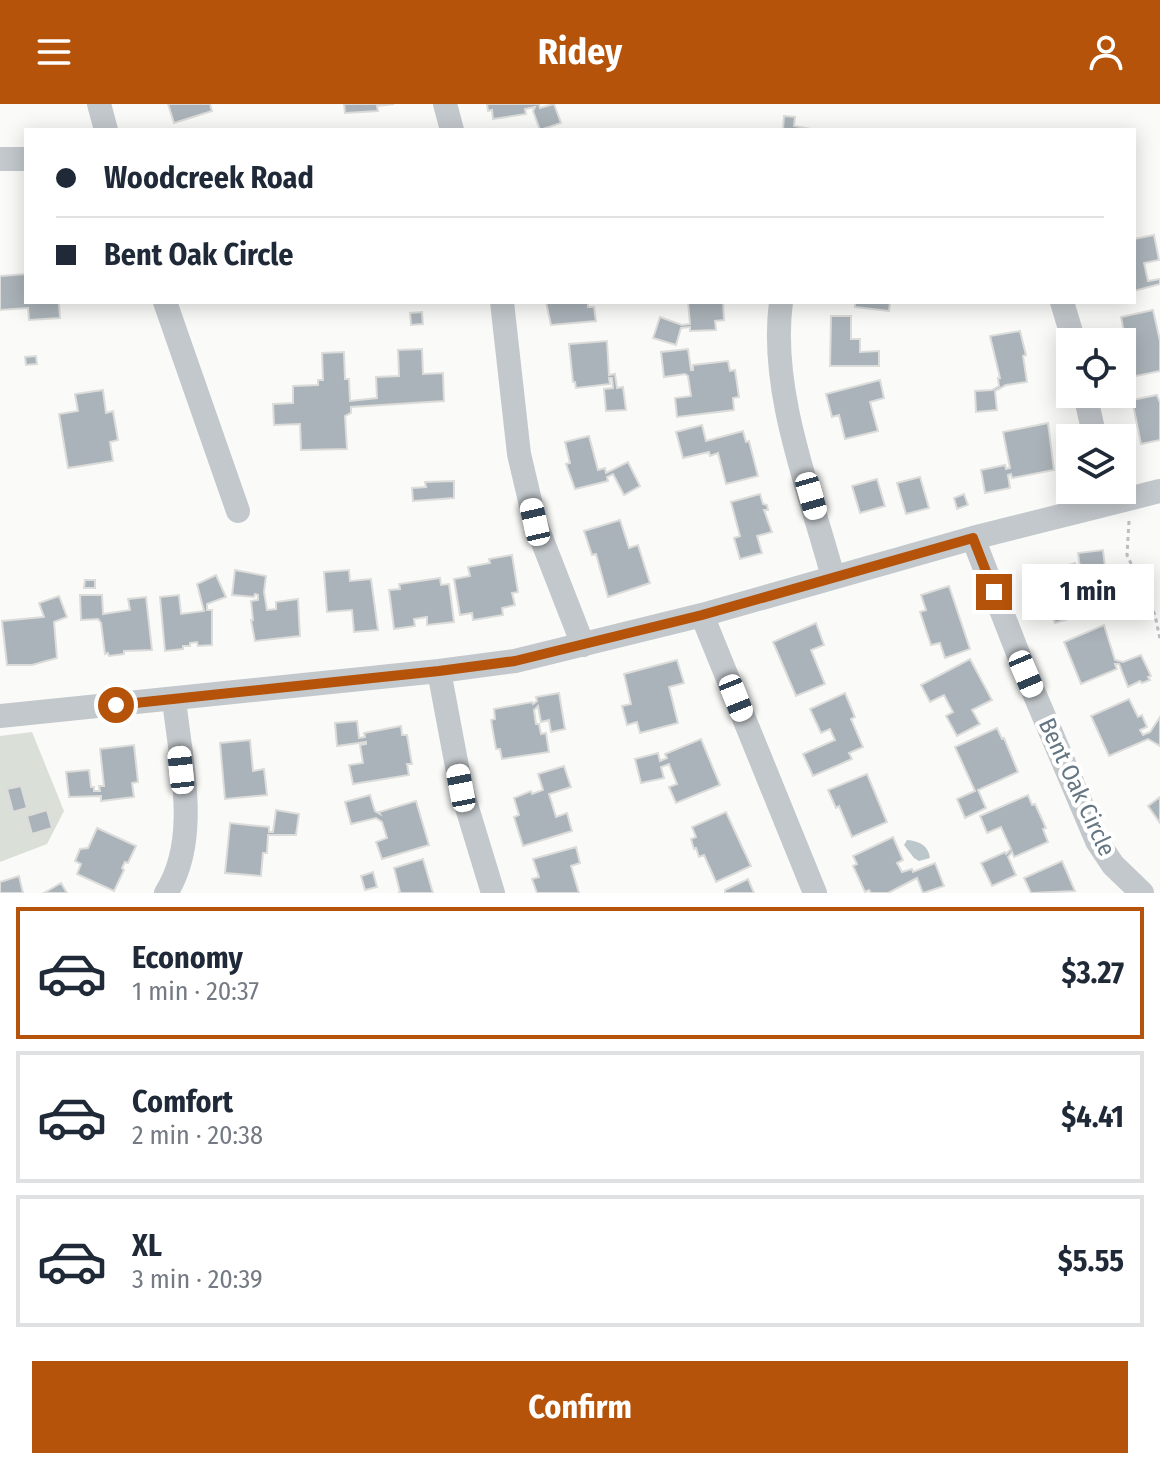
<!DOCTYPE html>
<meta charset="utf-8">
<style>
body{margin:0;font-family:"Fira Sans Condensed",sans-serif;background:#f2f2f3;color:#1f2937;height:100vh;display:flex;flex-direction:column;font-size:30px;white-space:nowrap}
*{box-sizing:border-box;margin:0}
p{font-size:26px;color:#747a83}
.icon{flex:none;width:44px;height:44px;fill:none;stroke:currentColor;stroke-width:2;stroke-linecap:round;stroke-linejoin:round}
.map{position:relative;height:789px;overflow:hidden}
.side{display:flex;flex-direction:column;background:#fff;flex:1}
.side>*{flex:none}
.hud{position:absolute;left:24px;top:24px;width:1112px;height:176px;border-radius:0px;box-shadow:0 4px 20px #0003;display:grid;align-content:center;height:176px;padding:0 32px;background:#fff}
.buttons{position:absolute;left:1056px;top:224px;display:grid;gap:16px}
.buttons a{display:grid;place-items:center;width:80px;height:80px;border-radius:0px;background:#fff;box-shadow:0 4px 20px #0003;font-size:40px}
.end{position:absolute;width:36px;height:36px;margin:-18px;border:10px solid #b45309;background:#fff;box-shadow:0 0 0 4px #fff}
.from{border-radius:50%}
.bubble{position:absolute;height:56px;border-radius:0px;background:#fff;box-shadow:0 4px 20px #0003;font-size:26px;font-weight:700;line-height:56px;text-align:center}
.car{position:absolute;width:24px;height:48px;margin:-24px -12px;border-radius:10px;box-shadow:0 0 6px 2px #0007;background:linear-gradient(#fff 24%,#345 0 40%,#fff 0 76%,#345 0 86%,#fff 0)}
.hud b{display:flex;align-items:center;gap:28px;height:76px;font-size:30px}
.hud b+b{border-top:2px solid #e0e1e3}
.hud i{width:20px;height:20px;background:#1f2937}
ul{padding:14px 0 0;list-style:none}
li{display:flex;align-items:center;gap:24px;height:132px;margin:0 16px 12px;padding:0 16px;border:4px solid #e0e1e3;border-radius:0px}
li div{flex:1}
li b{display:block;font-size:30px}
li em{font-style:normal;font-weight:700}
li.current{border-color:#b45309}
li>.icon{width:72px;height:72px;stroke-width:1.5}
.primary-button{display:flex;gap:16px;margin-top:auto;padding:16px 32px}
.primary-button a{flex:1;height:92px;border-radius:0px;background:#b45309;color:#fff;font-size:32px;font-weight:700;line-height:92px;text-align:center}
header{display:flex;justify-content:space-between;align-items:center;height:104px;padding:0 32px;background:#b45309;color:#fff;font-size:36px;font-weight:700}
.map>svg:first-child{display:block}
.green{fill:#dadfd7}
.water{fill:#bbc7cb}
.building{fill:#aab3b9;stroke:#dcdcda;stroke-width:2}
.lines{fill:none;stroke-linecap:round;stroke-linejoin:round}
.path{stroke:#bbbfc2;stroke-width:3;stroke-dasharray:4 4;stroke-linecap:butt}
.minor{stroke:#c3c8cc;stroke-width:24}
.route{stroke:#b45309;stroke-width:10}
.labels{text-anchor:middle;stroke-width:8;stroke-linejoin:round;paint-order:stroke}
.street-label{font-size:24px;fill:#657683;stroke:#fff}
</style>
<header><svg class="icon" aria-label="menu" viewBox="0 0 24 24"><path d="M4 6h16M4 12h16M4 18h16"/></svg>Ridey<svg class="icon" aria-label="person" viewBox="0 0 24 24"><circle cx="12" cy="8" r="4"/><path d="M4 21q1-7 8-7t8 7"/></svg></header>
<div class="map">
<svg width="1160" height="789" viewBox="0 0 1160 789">
<rect width="100%" height="100%" fill="#fafaf8"/>
<path class="green" d="M32,628L64,707L47,740L0,758V632Z"/>
<path class="water" d="M907,736C919,737 928,741 930,754L919,757L914,754L904,741Z"/>
<path class="building" d="M168,0H210L212,7L174,19Z
M344,0H394L377,2L378,7L345,9Z
M487,0H539L540,4L554,0L561,19L540,26L533,7L535,3L525,5L526,10L493,15L492,6L488,7Z
M784,12L795,13L794,22L816,26H783Z
M1154,131L1159,156L1144,159L1148,177L1160,175V180L1134,187V135Z
M26,170V198H67L59,199L60,214L29,216L28,204L0,206V172Z
M546,198H588V203H594L596,217L551,221Z
M688,198H723L724,216L715,217L716,226L690,227V223L681,224L676,241L653,234L660,213L682,221L690,220Z
M855,198H890L889,207L855,203Z
M1153,206L1160,237V267L1126,274L1122,254V240L1126,239L1121,213Z
M422,208L423,220L411,221L410,209Z
M831,212H851V235H860V248L879,247V262H830Z
M1020,227L1026,251L1023,252L1027,278L1006,281L995,287L997,306L976,308L975,287L992,286L999,282L998,274H1000L990,232Z
M607,237L609,271L615,270L617,284L623,283L626,306L606,307L604,285L613,284L612,274H609L610,280L576,284L575,278H573L569,240Z
M422,245L423,270L443,269L444,297L351,303V309L345,312L347,345L301,346L300,320L274,321L273,300L293,299V282L318,281V276H323L322,249L344,248L345,275H349L350,297L377,294L376,273L399,272L398,246Z
M688,245L691,266H693V261L728,257L730,267L735,266L739,293L733,294L734,306L677,313L675,294L691,292L688,272L685,270L664,273L661,248Z
M36,252L37,260L26,261L25,253Z
M880,276L884,294L870,298L878,327L845,335L839,311L832,313L826,290Z
M103,286L106,309L113,307L118,336L110,338L113,357L68,364L59,310L78,307L75,290Z
M1157,291L1160,299V336L1141,340L1132,296Z
M1048,319L1054,366L1012,374L1011,370L1008,371L1010,384L985,389L981,366L1005,361L1006,365L1010,364L1003,328Z
M702,321L706,337L743,327L746,338L749,337L758,372L726,380L718,349L710,352L709,348L683,354L676,328Z
M589,332L598,366L605,364L606,369L628,358L640,382L624,391L613,370L607,373L608,377L575,385L566,360L570,359L565,338Z
M920,373L929,404L906,410L897,379Z
M877,375L885,402L860,409L852,382Z
M454,377V394L413,397L412,384L426,383L425,378Z
M760,390L763,400L767,401L768,406H764L772,428L757,432L762,449L740,455L734,434L740,432L731,398Z
M964,390L968,401L957,405L954,394Z
M620,416L629,444L638,441L650,479L608,493L596,450L592,451L584,427Z
M1103,446L1106,471L1081,474V468H1078L1080,474L1073,476L1088,509L1055,519L1052,512L1048,513L1038,483L1041,482L1038,471L1075,459L1077,465L1080,464L1078,449Z
M512,451L518,488L512,489L515,501L502,504L503,511L473,516L472,509L460,511L454,475L470,472L468,463L490,459L489,455Z
M235,466L266,472L264,488L267,506L276,505V498L298,495L300,532L255,537L251,516H253L251,497L258,496V491L255,490L254,493L232,491Z
M349,466L350,477L371,475L378,526L354,528L352,506L327,508L324,468Z
M216,471L226,493L207,500V506H212V541L198,542L197,538L190,539V542H183V545L165,547L160,493L179,491L181,510L204,507L197,480Z
M440,474L441,481L449,480L454,518L427,521V513L414,515L415,522L394,525L389,486L400,485L399,480Z
M85,476H95V484H84Z
M949,482L970,545L945,554L940,539L931,541L920,508L926,506L921,491Z
M80,491H102L103,510L130,506L128,495L146,493L152,546L124,547V550L109,552L108,549L105,550L101,519L98,515L81,516Z
M59,492L67,513L54,518L57,554L32,561H7L2,517L44,513L39,499Z
M816,519L824,541L811,546L825,580L796,592L773,538Z
M1104,521L1115,556L1123,558L1141,551L1151,572L1148,573L1150,576L1142,579L1140,577L1128,583L1119,560H1115L1117,565L1081,580L1064,538Z
M970,555L992,596L972,606L980,620L957,632L946,612L953,608L944,591L930,598L921,581Z
M677,556L684,579L669,583L678,619L640,629L637,618L627,621L622,602L631,600L624,570Z
M559,589L565,625L551,628L549,616L541,618L538,602L534,606L536,620H539L541,630L546,629L549,648L502,655L500,645H496L491,616L495,615L494,605L532,598L533,600L537,597L536,593Z
M845,589L855,613L851,615L863,643L849,649L852,655L813,672L803,650L835,636L830,625L821,629L810,605Z
M1129,595L1138,613L1142,611L1147,623L1140,626L1143,631L1150,628L1160,613V642L1148,635L1109,652L1091,612Z
M357,617L359,634L365,633L364,629L401,622L402,631H407L409,643L412,660H407L409,671L353,680L349,661L363,659L360,641L366,640V638L337,642L335,619Z
M997,624L1002,635L1004,634L1018,668L978,686L986,704L965,714L957,695L975,687L955,643Z
M701,635L720,681L676,699L669,683L677,680L669,660L661,663L664,674L641,679L635,655L658,649L660,657L667,654L665,650Z
M250,636L253,667L264,665L267,691L225,695L220,639Z
M134,641L138,678L132,679L134,693L101,697V692L69,693L66,668L89,666L91,683H94V687H100L99,682H104L100,645Z
M564,662L571,683L549,690L556,713L567,709L572,727L523,742L514,713L519,711L514,694L531,687L532,690L543,686L538,670Z
M867,670L887,718L852,733L839,702L836,704L828,686Z
M21,682L27,704L13,708L7,685Z
M370,691L375,707L380,710L379,708L416,697L429,741L382,755L376,738L387,734L382,718L376,714L351,720L345,698Z
M1028,691L1032,701L1035,700L1046,724L1043,725L1048,738L1014,753L1012,748L1008,753L1016,771L992,782L981,759L1005,748L1006,750L1011,745L1001,723L987,729L980,712Z
M1160,693V719L1148,702Z
M47,706L52,724L32,730L27,712Z
M276,706L299,710L296,731H268L267,749H263L261,772L225,769L230,719L269,723V728H273Z
M726,708L751,762L716,778L704,751L699,753L696,744L694,745L691,735L696,733L692,723Z
M97,724L136,742L128,759L125,758L122,764L124,766L114,787L77,770L81,760L75,757L80,745L88,744Z
M893,733L903,756L897,759L902,768L912,765L913,768L935,759L944,782L923,789L917,774L888,789H871L869,786L865,788L853,762L857,760L853,752Z
M576,743L580,759L571,762L579,789H537L532,775L539,773L533,755Z
M423,755L433,789H398L400,788L394,764Z
M1062,757L1075,787L1031,789L1024,774Z
M373,768L377,783L365,786L361,772Z
M19,772L23,789H0V778Z
M748,775L754,789H725V786Z
M61,779L67,789H44Z"/>
<g class="lines">
<path class="path" d="M1129,417L1127,451L1155,511L1160,535"/>
<path class="minor" d="M99,0L106,26
M445,0L452,26
M0,55H26
M165,198L238,407
M502,198L519,350L535,418L583,541
M781,198C769,287 810,387 833,473
M1062,198L1074,238
M1085,290L1095,334
M973,434L1026,570L1097,737L1113,761L1142,789
M702,511L815,789
M439,567L461,684L493,789
M0,612L439,567L515,557L702,511L973,434L1160,387
M166,789C201,735 180,655 174,595"/>
</g>
<g class="lines">
<path class="route" d="M116,601L439,567L515,557L702,511L973,434L994,488"/>
</g>
<g class="labels">
<g class="street-label">
<text transform="translate(1077 683) rotate(65)" y="8">Bent Oak Circle</text>
</g>
</g>
</svg>
<div class="buttons">
<a><svg class="icon" aria-label="locate" viewBox="0 0 24 24"><circle cx="12" cy="12" r="6"/><path d="M12 2v4M12 18v4M2 12h4M18 12h4"/></svg></a>
<a><svg class="icon" aria-label="layers" viewBox="0 0 24 24"><path d="M12 4l9 5-9 5-9-5zM3 14l9 5 9-5"/></svg></a>
</div>
<i class="end from" style="left:116px;top:601px"></i>
<i class="end" style="left:994px;top:488px"></i>
<div class="bubble" style="left:1022px;top:460px;width:132px">1 min</div>
<i class="car" style="left:811px;top:392px;rotate:164deg"></i>
<i class="car" style="left:535px;top:418px;rotate:347deg"></i>
<i class="car" style="left:1026px;top:570px;rotate:157deg"></i>
<i class="car" style="left:736px;top:594px;rotate:158deg"></i>
<i class="car" style="left:181px;top:666px;rotate:354deg"></i>
<i class="car" style="left:461px;top:684px;rotate:349deg"></i>
<div class="hud">
<b><i class="from"></i>Woodcreek Road</b>
<b><i></i>Bent Oak Circle</b>
</div>
</div>
<section class="side">
<ul>
<li class="current"><svg class="icon" aria-label="car" viewBox="0 0 24 24"><path d="M5 17H2v-5l4-1 3-4h7l3 4 3 1v5h-3M9 17h6M6 11h13"/><circle cx="7" cy="17" r="2"/><circle cx="17" cy="17" r="2"/></svg><div><b>Economy</b><p>1 min · 20:37</p></div><em>$3.27</em></li>
<li><svg class="icon" aria-label="car" viewBox="0 0 24 24"><path d="M5 17H2v-5l4-1 3-4h7l3 4 3 1v5h-3M9 17h6M6 11h13"/><circle cx="7" cy="17" r="2"/><circle cx="17" cy="17" r="2"/></svg><div><b>Comfort</b><p>2 min · 20:38</p></div><em>$4.41</em></li>
<li><svg class="icon" aria-label="car" viewBox="0 0 24 24"><path d="M5 17H2v-5l4-1 3-4h7l3 4 3 1v5h-3M9 17h6M6 11h13"/><circle cx="7" cy="17" r="2"/><circle cx="17" cy="17" r="2"/></svg><div><b>XL</b><p>3 min · 20:39</p></div><em>$5.55</em></li>
</ul>
<div class="primary-button"><a>Confirm</a></div>
</section>
